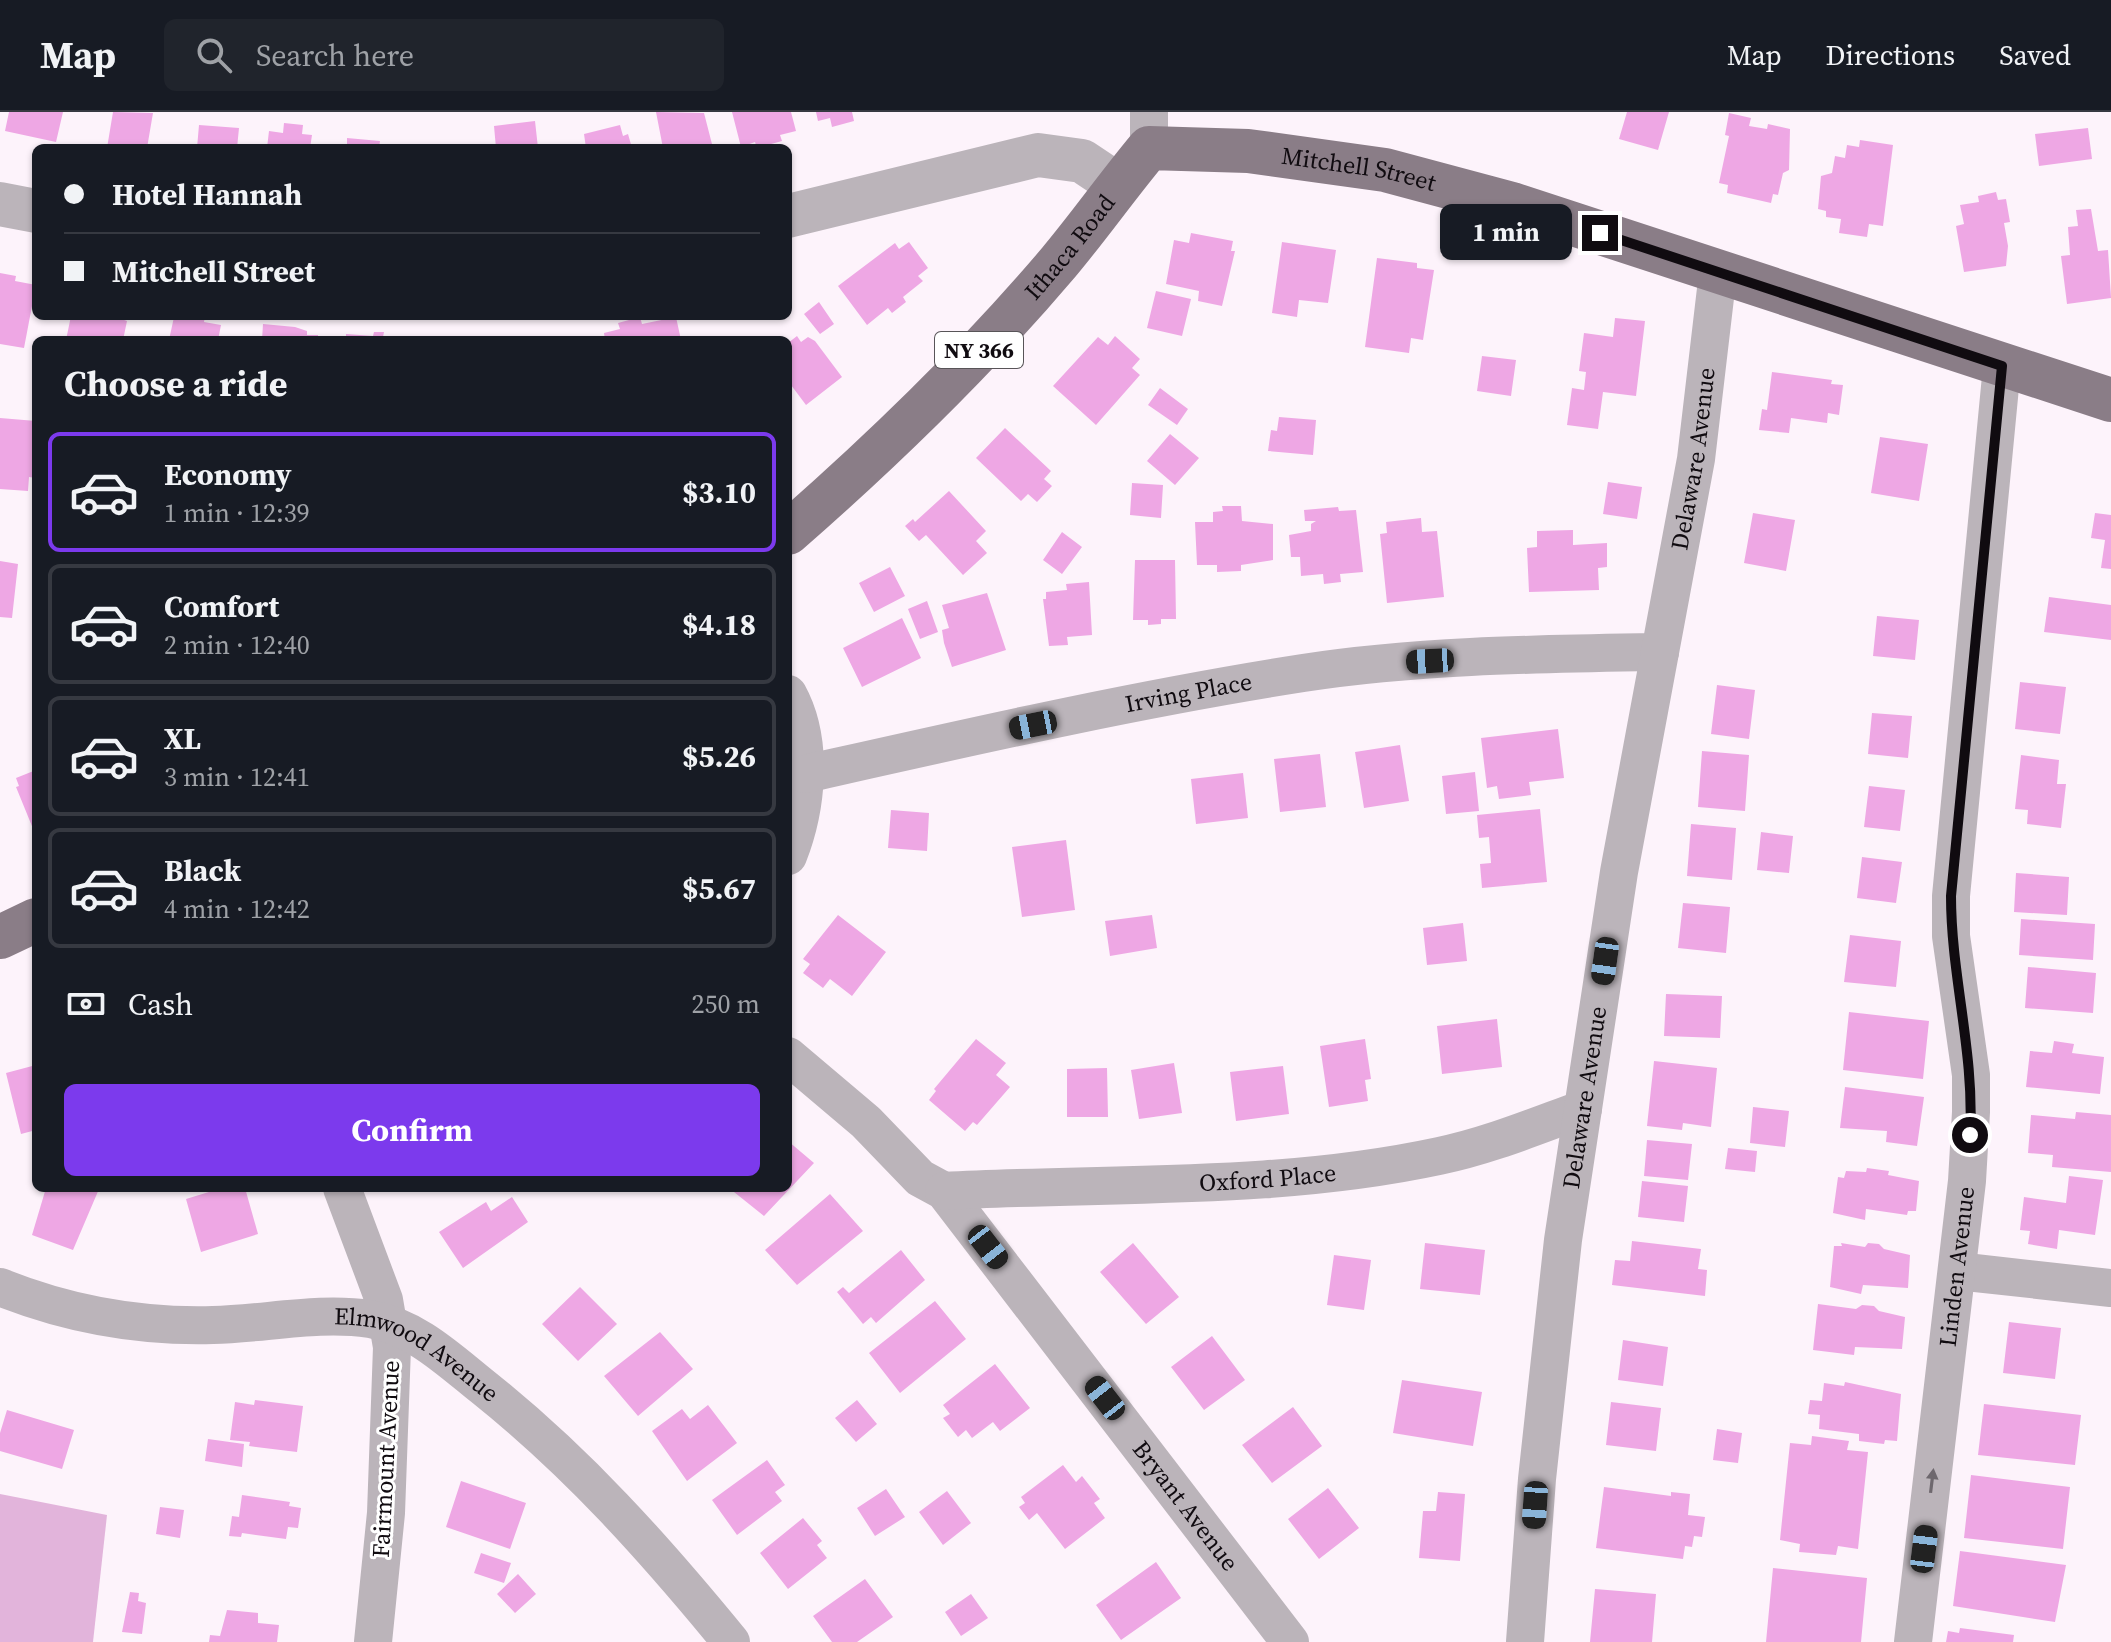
<!DOCTYPE html>
<meta charset="utf-8">
<style>
body{margin:0;font-family:"Source Serif 4",serif;background:#20242c;color:#f1f3f6;height:100vh;display:flex;flex-direction:column;font-size:30px;white-space:nowrap}
*{box-sizing:border-box;margin:0}
p{font-size:26px;color:#9ea1a6}
.icon{flex:none;width:44px;height:44px;fill:none;stroke:currentColor;stroke-width:2;stroke-linecap:round;stroke-linejoin:round}
.map{position:relative;flex:1;overflow:hidden}
.side{position:absolute;left:32px;top:224px;width:760px;height:856px;display:flex;flex-direction:column;background:#171b24;border-radius:12px;box-shadow:0 2px 6px #0004}
.side>*{flex:none}
.top-card{position:absolute;left:32px;top:32px;width:760px;height:176px;border-radius:12px;box-shadow:0 2px 6px #0004;display:grid;align-content:center;height:176px;padding:0 32px;background:#171b24}
.end{position:absolute;width:36px;height:36px;margin:-18px;border:10px solid #100b10;background:#fff;box-shadow:0 0 0 4px #fff}
.from{border-radius:50%}
.bubble{position:absolute;height:56px;border-radius:12px;background:#171b24;box-shadow:0 2px 6px #0004;font-size:26px;font-weight:700;line-height:56px;text-align:center}
.car{position:absolute;width:24px;height:48px;margin:-24px -12px;border-radius:10px;box-shadow:0 0 6px 2px #0007;background:linear-gradient(#222 24%,#8ab4d8 0 40%,#222 0 76%,#8ab4d8 0 86%,#222 0)}
.top-card b{display:flex;align-items:center;gap:28px;height:76px;font-size:30px}
.top-card b+b{border-top:2px solid #363941}
.top-card i{width:20px;height:20px;background:#f1f3f6}
ul{padding:0;list-style:none}
li{display:flex;align-items:center;gap:24px;height:120px;margin:0 16px 12px;padding:0 16px;border:4px solid #363941;border-radius:12px}
li div{flex:1}
li b{display:block;font-size:30px}
li em{font-style:normal;font-weight:700}
li.current{border-color:#7c3aed}
li>.icon{width:72px;height:72px;stroke-width:1.5}
h2{padding:0 32px;font-size:36px;line-height:96px}
.pay{display:flex;align-items:center;gap:20px;height:88px;padding:0 32px;font-size:30px}
.pay p{margin-inline-start:auto}
.cta{display:flex;gap:16px;margin-top:auto;padding:16px 32px}
.cta a{flex:1;height:92px;border-radius:12px;background:#7c3aed;color:#fff;font-size:32px;font-weight:700;line-height:92px;text-align:center}
header{display:flex;align-items:center;gap:48px;box-sizing:border-box;height:112px;padding:0 40px;background:#171b24;border-bottom:2px solid #363941}
header strong{font-size:38px}
nav{display:flex;gap:44px;margin-inline-start:auto;font-size:28px}
.search{width:560px;height:72px;background:#20242c;display:flex;align-items:center;gap:20px;box-sizing:border-box;padding:0 28px;border-radius:12px;color:#9ea1a6;font-size:30px}
.map>svg:first-child{display:block}
.green{fill:#e2b4db}
.building{fill:#eea7e4}
.lines{fill:none;stroke-linecap:round;stroke-linejoin:round}
.minor{stroke:#bbb4ba;stroke-width:38}
.tertiary{stroke:#bbb4ba;stroke-width:44}
.primary{stroke:#8a7d87;stroke-width:44}
.oneway{fill:#6e686e}
.route{stroke:#100b10;stroke-width:10}
.labels{text-anchor:middle;stroke-width:6;stroke-linejoin:round;paint-order:stroke}
.shield{fill:#fff;stroke:#585458;stroke-width:2}
.shield-label{font-size:22px;font-weight:bold;fill:#100b10}
.street-label{font-size:24px;fill:#100b10;stroke:#fff}
</style>
<header>
<strong>Map</strong>
<div class="search"><svg class="icon" aria-label="search" viewBox="0 0 24 24"><circle cx="10" cy="10" r="6"/><path d="M15 15l6 6"/></svg>Search here</div>
<nav><a>Map</a><a>Directions</a><a>Saved</a></nav>
</header>
<div class="map">
<svg width="2111" height="1530" viewBox="0 0 2111 1530">
<rect width="100%" height="100%" fill="#fdf3fb"/>
<path class="green" d="M0,1382L107,1403L93,1530H0Z"/>
<path class="building" d="M9,0H63L56,30L5,19Z
M113,0L153,1L147,36H107Z
M656,0L704,1L713,36H663Z
M732,0H791L796,19L780,23L782,29L757,36L755,30L741,35Z
M816,0H852L854,9L832,15L830,6L818,9Z
M1627,0H1669L1658,38L1619,27Z
M1729,1L1751,6L1749,14L1767,17L1768,12L1790,17L1789,58L1783,61L1778,83L1773,82L1771,91L1727,81L1728,73L1719,71L1729,24L1725,23Z
M535,9L538,36H496L494,14Z
M284,11L303,13L302,22L312,23L310,36H267L269,19L283,21Z
M199,13L239,16L237,36H197Z
M620,13L623,24L628,22L632,36H586L584,22Z
M2088,16L2092,47L2039,54L2035,22Z
M347,26L380,29L379,36H347Z
M1860,28L1893,33L1883,114L1869,112L1867,125L1839,121L1841,107L1826,105V99L1818,97L1821,64L1832,61L1835,44L1845,46L1847,33L1859,35Z
M1996,80L1998,88L2006,87L2010,110L2004,111L2008,134L2006,154L1964,160L1956,114L1964,112L1960,93L1979,90L1978,84Z
M2091,97L2098,139L2108,138L2111,186L2067,192L2061,144L2070,143L2068,115L2078,114L2076,98Z
M1191,121L1233,129L1231,139H1235L1222,194L1198,189L1199,179L1166,172L1174,128L1189,131Z
M909,130L928,156L918,164L923,169L903,185L906,190L892,201L888,196L867,213L838,174L895,131L899,137Z
M1282,130L1336,138L1328,191L1299,188L1297,205L1272,201Z
M1377,146L1417,151V156L1434,158L1423,228L1411,226L1409,241L1365,235Z
M0,161L16,164L15,169L36,173L24,236L0,232Z
M1156,179L1191,187L1182,224L1147,216Z
M819,190L834,212L820,222L804,202Z
M71,204H113L127,209L123,228H66Z
M192,204H205L204,210L221,213L218,228H169L174,205L191,208Z
M640,205L642,212L676,205L681,228H605L604,221L620,217L618,211Z
M1615,206L1645,209L1636,284L1603,280L1598,317L1567,313L1572,276L1584,278L1586,260L1579,259L1584,221L1613,225Z
M263,212L295,215L307,219V223H318V228H262Z
M374,220H384L383,225L388,228H346V222L373,224Z
M797,224L801,230L808,225L815,229L842,265L806,293L788,269V231Z
M1115,224L1140,247L1132,256L1140,263L1096,313L1053,274L1098,225L1108,233Z
M1482,244L1516,248L1511,284L1477,279Z
M1772,260L1832,268L1831,272L1843,273L1839,303L1828,301L1827,311L1791,306L1789,321L1759,318L1762,297L1767,298Z
M1160,276L1188,297L1177,313L1148,293Z
M1279,305L1316,308L1313,343L1268,339L1271,318L1277,319Z
M0,306L36,309V366L29,365L28,379L0,377Z
M1005,316L1051,359L1044,367L1052,374L1037,390L1028,382L1021,389L976,346Z
M1170,322L1199,346L1175,373L1147,349Z
M1880,325L1928,332L1919,389L1871,381Z
M1608,370L1642,375L1637,407L1603,402Z
M1132,371L1163,373L1161,406L1130,403Z
M949,379L986,419L976,429L987,441L963,463L926,423L919,429L905,414L913,407L915,410Z
M1222,394H1241L1242,409L1273,412V448L1241,453V459L1217,460V453H1197L1195,410H1213V400L1223,399Z
M1338,395L1339,399L1356,398L1363,460L1340,462L1341,470L1324,472L1323,462L1301,464L1300,445H1291L1289,423L1311,419V412L1316,409H1305L1304,398Z
M1753,401L1795,408L1786,459L1744,451Z
M2095,401L2111,403V457L2101,456L2105,428L2091,426Z
M1421,406L1422,420L1437,419L1444,485L1387,491L1380,422L1387,421L1386,410Z
M1573,418V433L1607,431V455L1598,456L1599,478L1529,480L1527,436L1537,435V419Z
M1062,420L1082,435L1062,462L1043,448Z
M1135,448H1175L1176,507H1161V512L1148,513V508H1133Z
M0,449L18,452L12,506L0,505Z
M890,455L905,484L874,500L859,471Z
M1089,470L1092,523L1067,525L1068,533L1049,534L1043,487H1046V480L1067,478L1066,472Z
M987,481L1006,538L952,555L944,531L942,518L949,516L942,493Z
M2049,485L2111,493V528L2044,520Z
M927,489L938,520L920,527L908,497Z
M1877,504L1919,508L1915,548L1873,544Z
M902,506L921,546L862,575L843,536Z
M2020,570L2066,575L2060,622L2015,617Z
M1717,573L1755,578L1749,627L1711,622Z
M1872,601L1912,604L1908,646L1868,642Z
M1558,617L1564,666L1529,670L1531,683L1499,687L1497,674L1487,676L1481,626Z
M1400,633L1409,689L1364,696L1355,640Z
M1702,639L1749,643L1745,699L1698,695Z
M1320,642L1326,695L1280,700L1274,647Z
M2021,643L2059,648L2057,672H2066L2061,716L2027,712L2028,698L2015,697Z
M36,658V724L16,675L19,674L16,666Z
M1475,660L1479,699L1446,702L1442,664Z
M1243,661L1248,706L1196,712L1191,667Z
M1869,674L1905,678L1900,719L1864,715Z
M1540,697L1547,770L1482,776L1480,752L1491,751L1489,725L1479,726L1477,703Z
M891,698L929,701L927,739L888,736Z
M1691,712L1736,716L1732,768L1687,764Z
M1761,720L1793,724L1789,761L1757,758Z
M1066,728L1075,798L1022,805L1012,735Z
M1862,745L1902,750L1896,791L1857,786Z
M2016,761L2069,765L2067,803L2014,800Z
M1683,791L1730,795L1726,841L1678,836Z
M838,803L886,840L852,884L830,867L823,876L803,861L810,852L803,847Z
M1152,803L1157,836L1110,844L1105,809Z
M2021,807L2095,812L2093,848L2019,843Z
M1463,811L1467,849L1427,853L1423,816Z
M1850,823L1901,829L1896,875L1844,870Z
M2028,855L2096,861L2093,901L2025,896Z
M1666,882L1722,884L1720,926L1664,924Z
M1849,900L1929,909L1923,967L1843,958Z
M1497,907L1502,955L1442,962L1437,914Z
M976,927L1006,951L996,963L1010,975L977,1013L973,1010L965,1019L929,988L936,979L934,977Z
M1365,927L1371,967L1365,968L1368,989L1329,995L1320,934Z
M2054,929L2074,932L2072,941L2104,945L2100,982L2026,975L2030,939L2052,941Z
M1654,949L1717,956L1711,1015L1683,1011L1682,1018L1647,1014Z
M1174,951L1182,1001L1139,1007L1131,958Z
M36,953V1018L21,1022L6,961Z
M1283,954L1289,1002L1236,1009L1230,960Z
M1107,956L1108,1005H1067V957Z
M1845,975L1924,985L1917,1034L1886,1030L1887,1019L1840,1016Z
M1753,995L1789,999L1785,1035L1750,1031Z
M2076,1000L2111,1003V1060L2052,1055L2053,1043L2028,1041L2031,1003L2075,1007Z
M1647,1028L1692,1032L1688,1068L1644,1064Z
M788,1029L814,1051L764,1104L734,1080L737,1076H788Z
M1728,1036L1757,1039L1755,1060L1725,1057Z
M1867,1056L1889,1059L1888,1063L1919,1069L1916,1099H1908L1907,1103L1866,1097L1865,1108L1833,1101L1838,1065L1844,1066L1846,1059L1866,1060Z
M2069,1064L2103,1068L2095,1123L2059,1118L2057,1137L2028,1132L2030,1119L2020,1118L2024,1085L2066,1091Z
M1642,1069L1688,1074L1684,1110L1638,1105Z
M46,1076L99,1077L73,1138L32,1123Z
M222,1076H245L258,1122L201,1140L186,1087Z
M830,1082L863,1119L797,1173L765,1138Z
M512,1085L528,1110L463,1156L439,1120L486,1090L491,1099Z
M1632,1129L1701,1137L1698,1157L1707,1158L1705,1184L1612,1173L1615,1148L1630,1149Z
M1133,1131L1179,1185L1146,1212L1100,1160Z
M1425,1131L1485,1138L1480,1183L1420,1177Z
M1841,1131L1865,1135L1868,1131L1879,1132L1884,1137L1910,1143L1908,1176L1863,1173L1861,1182L1830,1175L1834,1134H1842Z
M901,1138L925,1168L876,1211L871,1205L863,1212L837,1180L843,1175L849,1181Z
M1334,1143L1371,1148L1364,1198L1327,1193Z
M580,1175L617,1212L578,1249L542,1212Z
M935,1189L966,1227L900,1281L869,1241Z
M1818,1192L1856,1197L1862,1193L1874,1194L1879,1199L1905,1205L1902,1237L1855,1235L1854,1243L1813,1238Z
M2009,1210L2061,1216L2055,1267L2003,1261Z
M660,1220L693,1257L638,1304L604,1264Z
M1212,1224L1245,1268L1204,1298L1171,1255Z
M1623,1228L1668,1235L1663,1274L1618,1268Z
M995,1252L1030,1296L1000,1319L993,1310L972,1326L966,1318L958,1325L943,1306L950,1302L943,1293Z
M1402,1268L1482,1280L1473,1334L1393,1321Z
M1845,1270L1901,1282L1897,1329L1885,1328L1884,1332L1859,1329V1322L1819,1317L1820,1303L1808,1302L1810,1288L1822,1289L1824,1271L1844,1274Z
M255,1288L303,1294L297,1340L249,1334L250,1330L230,1328L235,1290L254,1293Z
M857,1288L877,1312L856,1330L835,1306Z
M1611,1290L1661,1296L1656,1339L1606,1333Z
M1984,1292L2081,1303L2075,1353L1978,1343Z
M708,1293L737,1331L687,1369L652,1319L682,1297L690,1307Z
M1293,1295L1322,1334L1272,1371L1242,1333Z
M7,1298L74,1318L62,1357L0,1339V1321Z
M1717,1317L1742,1321L1738,1351L1713,1348Z
M1812,1324L1849,1329L1847,1338L1868,1340L1858,1437L1838,1434L1836,1443L1799,1440L1800,1432L1780,1428L1790,1331L1811,1333Z
M208,1327L244,1332L242,1355L205,1349Z
M767,1348L785,1373L775,1380L782,1389L737,1423L712,1388Z
M1063,1353L1076,1370L1082,1364L1100,1387L1094,1391L1105,1406L1065,1437L1037,1401L1029,1408L1019,1395L1025,1391L1021,1385Z
M1971,1363L2070,1375L2063,1437L1964,1426Z
M461,1369L526,1391L510,1437L446,1415Z
M1604,1375L1671,1384V1380L1690,1382L1688,1403L1705,1405L1702,1425L1694,1424L1692,1435L1685,1434L1683,1447L1596,1436Z
M1328,1376L1359,1416L1319,1447L1288,1407Z
M886,1377L905,1405L875,1424L857,1396Z
M947,1379L971,1411L943,1433L919,1400Z
M1438,1380L1465,1382L1460,1449L1419,1446L1423,1399H1436Z
M242,1383L290,1390L289,1394L301,1396L298,1416L288,1415L286,1427L242,1421L241,1425L229,1424L232,1404L239,1405Z
M160,1395L184,1398L180,1426L156,1422Z
M803,1406L822,1429L817,1433L827,1446L788,1477L760,1441Z
M1960,1439L2066,1453L2055,1510L1953,1494Z
M481,1441L511,1451L504,1471L474,1461Z
M1156,1450L1181,1486L1121,1528L1096,1493Z
M1773,1456L1867,1466L1861,1530H1766Z
M518,1462L536,1482L515,1501L497,1482Z
M865,1467L893,1505L857,1530H832L813,1504Z
M1595,1477L1656,1482L1652,1530H1590Z
M130,1480L139,1481L138,1489L146,1491L142,1522L122,1520Z
M971,1482L988,1506L961,1524L945,1500Z
M227,1498L258,1501V1511L279,1513L277,1530H209L210,1523L220,1524Z
M1960,1516L2014,1523L2013,1530H1946L1948,1519L1959,1521Z"/>
<g class="lines">
<g class="minor">
<path d="M1149,36V0"/>
<path d="M788,582C814,629 807,696 788,744"/>
<path id="s1" d="M805,662C970,625 1136,587 1303,561C1420,543 1542,542 1660,540"/>
<path id="s2" d="M788,944L866,1010L920,1066L944,1079L1290,1530"/>
<path d="M342,1076L384,1188L392,1235L386,1401L373,1530"/>
<path id="s3" d="M944,1079C1109,1070 1276,1079 1439,1044C1488,1034 1536,1014 1583,997"/>
<path d="M1957,1159L2111,1176"/>
<path id="s4" d="M0,1175C70,1203 138,1215 213,1213C264,1212 319,1199 370,1207C415,1215 448,1247 483,1275C578,1351 654,1436 731,1530"/>
<path id="s5" d="M1525,1530L1537,1367L1563,1128L1619,760L1696,347L1718,160"/>
<path id="s6" d="M1913,1530L1967,1069L1971,1000V963L1951,824V784L2002,254"/>
</g>
<path class="tertiary" d="M0,92L36,99
M788,104L1038,43L1082,49L1118,73"/>
<g class="primary">
<path id="s7" d="M788,421C884,337 976,248 1059,150C1090,113 1118,73 1149,36L1248,39L1385,58L1512,92L2111,288"/>
<path d="M0,825L36,808"/>
</g>
</g>
<defs><path id="oneway-solid" d="M-6-.8H1V-3.2L6.5 0L1 3.2V.8H-6Z" transform="scale(2)"/></defs>
<use class="oneway" href="#oneway-solid" transform="translate(1932 1369) rotate(-83)"/>
<g class="lines">
<path class="route" d="M1600,121L2002,254L1951,784C1951,865 1975,942 1970,1023"/>
</g>
<g class="labels">
<rect class="shield" x="935" y="220" width="88" height="36" rx="6"/>
<g class="shield-label">
<text x="979" y="246">NY 366</text>
</g>
<g class="street-label">
<text dy="8" stroke="none"><textPath href="#s7" startOffset="740">Mitchell Street</textPath></text>
<text dy="8" stroke="none"><textPath href="#s7" startOffset="402">Ithaca Road</textPath></text>
<text dy="8" stroke="none"><textPath href="#s5" startOffset="1196">Delaware Avenue</textPath></text>
<text dy="8" stroke="none"><textPath href="#s1" startOffset="392">Irving Place</textPath></text>
<text dy="8" stroke="none"><textPath href="#s5" startOffset="548">Delaware Avenue</textPath></text>
<text dy="8" stroke="none"><textPath href="#s3" startOffset="324">Oxford Place</textPath></text>
<text dy="8" stroke="none"><textPath href="#s6" startOffset="378">Linden Avenue</textPath></text>
<text dy="8" stroke="none"><textPath href="#s4" startOffset="432">Elmwood Avenue</textPath></text>
<text transform="translate(386 1347) rotate(-87)" y="8">Fairmount Avenue</text>
<text dy="8" stroke="none"><textPath href="#s2" startOffset="604">Bryant Avenue</textPath></text>
</g>
</g>
</svg>
<i class="end from" style="left:1970px;top:1023px"></i>
<i class="end" style="left:1600px;top:121px"></i>
<div class="bubble" style="left:1440px;top:92px;width:132px">1 min</div>
<i class="car" style="left:1430px;top:549px;rotate:267deg"></i>
<i class="car" style="left:1033px;top:613px;rotate:259deg"></i>
<i class="car" style="left:1605px;top:849px;rotate:188deg"></i>
<i class="car" style="left:988px;top:1135px;rotate:142deg"></i>
<i class="car" style="left:1105px;top:1286px;rotate:322deg"></i>
<i class="car" style="left:1535px;top:1393px;rotate:184deg"></i>
<i class="car" style="left:1924px;top:1437px;rotate:7deg"></i>
<div class="top-card">
<b><i class="from"></i>Hotel Hannah</b>
<b><i></i>Mitchell Street</b>
</div>
<section class="side">
<h2>Choose a ride</h2>
<ul>
<li class="current"><svg class="icon" aria-label="car" viewBox="0 0 24 24"><path d="M5 17H2v-5l4-1 3-4h7l3 4 3 1v5h-3M9 17h6M6 11h13"/><circle cx="7" cy="17" r="2"/><circle cx="17" cy="17" r="2"/></svg><div><b>Economy</b><p>1 min · 12:39</p></div><em>$3.10</em></li>
<li><svg class="icon" aria-label="car" viewBox="0 0 24 24"><path d="M5 17H2v-5l4-1 3-4h7l3 4 3 1v5h-3M9 17h6M6 11h13"/><circle cx="7" cy="17" r="2"/><circle cx="17" cy="17" r="2"/></svg><div><b>Comfort</b><p>2 min · 12:40</p></div><em>$4.18</em></li>
<li><svg class="icon" aria-label="car" viewBox="0 0 24 24"><path d="M5 17H2v-5l4-1 3-4h7l3 4 3 1v5h-3M9 17h6M6 11h13"/><circle cx="7" cy="17" r="2"/><circle cx="17" cy="17" r="2"/></svg><div><b>XL</b><p>3 min · 12:41</p></div><em>$5.26</em></li>
<li><svg class="icon" aria-label="car" viewBox="0 0 24 24"><path d="M5 17H2v-5l4-1 3-4h7l3 4 3 1v5h-3M9 17h6M6 11h13"/><circle cx="7" cy="17" r="2"/><circle cx="17" cy="17" r="2"/></svg><div><b>Black</b><p>4 min · 12:42</p></div><em>$5.67</em></li>
</ul>
<div class="pay"><svg class="icon" aria-label="cash" viewBox="0 0 24 24"><path d="M3 7h18v10H3z"/><circle cx="12" cy="12" r="2"/></svg>Cash<p>250 m</p></div>
<div class="cta"><a>Confirm</a></div>
</section>
</div>
